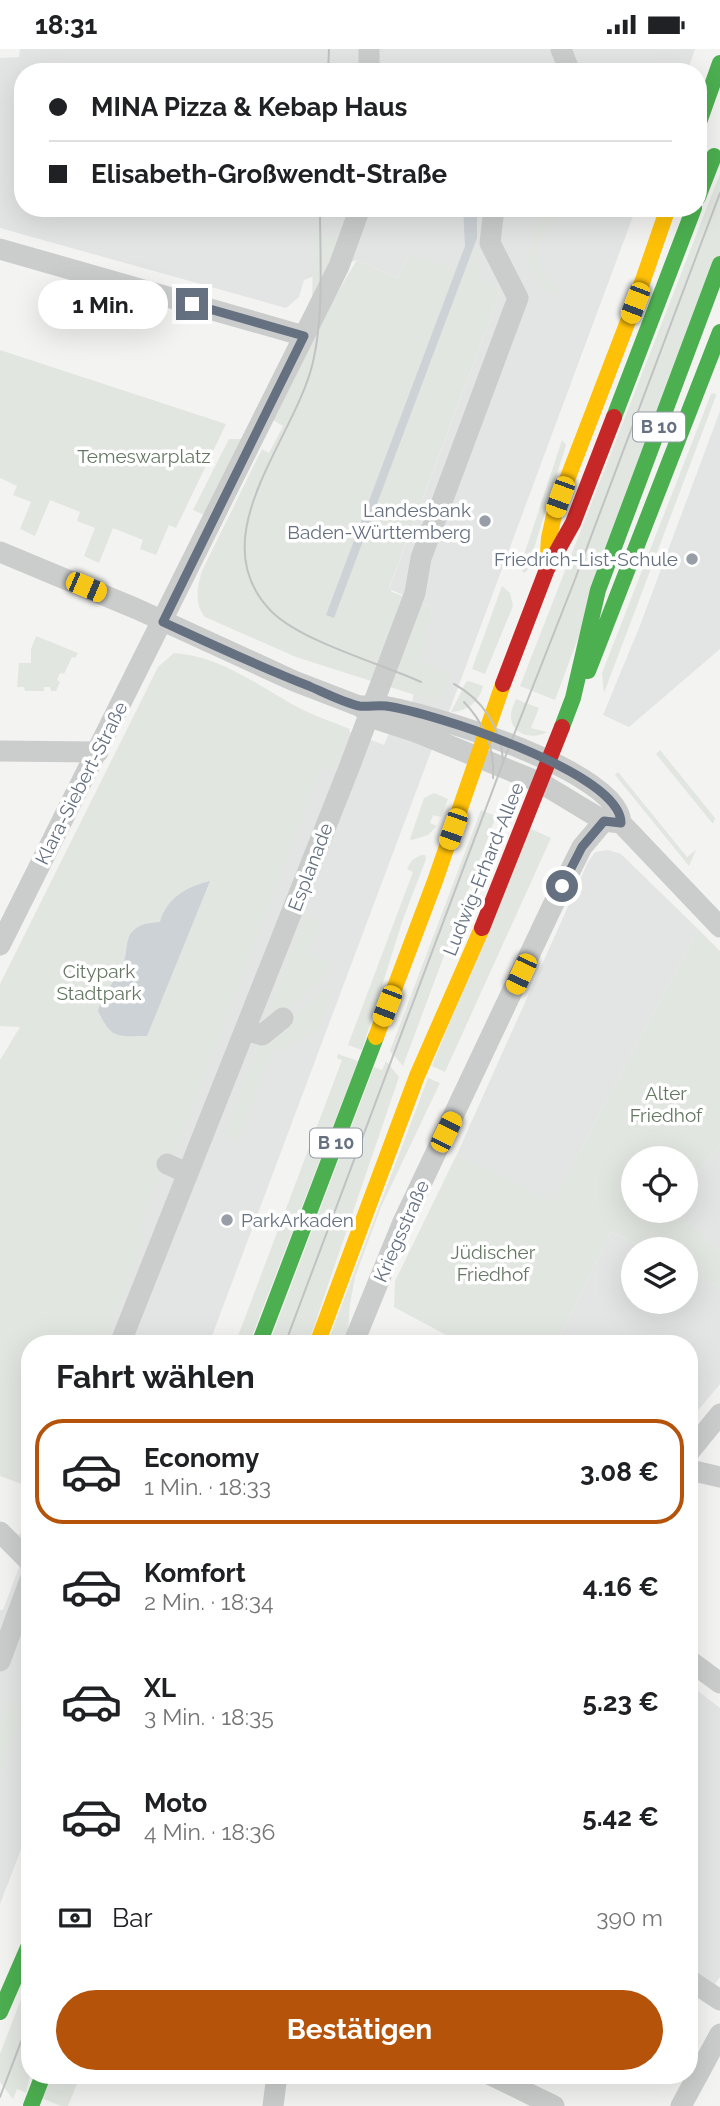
<!DOCTYPE html>
<html lang="de">
<meta charset="utf-8">
<style>
body{margin:0;font-family:Raleway,sans-serif;background:#f2f2f2;color:#202124;height:100vh;display:flex;flex-direction:column;font-size:26px;white-space:nowrap}
*{box-sizing:border-box;margin:0}
p{font-size:23px;color:#757577}
.icon{flex:none;width:38px;height:38px;fill:none;stroke:currentColor;stroke-width:2;stroke-linecap:round;stroke-linejoin:round}
.map{position:relative;flex:1;overflow:hidden}
.side{position:absolute;left:21px;top:1286px;width:677px;height:749px;display:flex;flex-direction:column;background:#fff;border-radius:28px;box-shadow:0 7px 28px #0002}
.side>*{flex:none}
.guide{position:absolute;left:14px;top:14px;width:693px;height:154px;border-radius:28px;box-shadow:0 7px 28px #0002;display:grid;align-content:center;height:154px;padding:0 35px;background:#fff}
.controls{position:absolute;left:621px;top:1097px;display:grid;gap:14px}
.controls a{display:grid;place-items:center;width:77px;height:77px;border-radius:50%;background:#fff;box-shadow:0 7px 28px #0002;font-size:35px}
.end{position:absolute;width:32px;height:32px;margin:-16px;border:9px solid #657080;background:#fff;box-shadow:0 0 0 4px #fff}
.from{border-radius:50%}
.bubble{position:absolute;height:49px;border-radius:24px;background:#fff;box-shadow:0 7px 28px #0002;font-size:23px;font-weight:700;line-height:49px;text-align:center}
.car{position:absolute;width:21px;height:42px;margin:-21px -10px;border-radius:9px;box-shadow:0 0 5px 2px #0007;background:linear-gradient(#f5c518 24%,#345 0 40%,#f5c518 0 76%,#345 0 86%,#f5c518 0)}
.guide b{display:flex;align-items:center;gap:24px;height:66px;font-size:26px}
.guide b+b{border-top:2px solid #e0e0e0}
.guide i{width:18px;height:18px;background:#202124}
ul{padding:0;list-style:none}
li{display:flex;align-items:center;gap:21px;height:105px;margin:0 14px 10px;padding:0 21px;border:4px solid transparent;border-radius:28px}
li div{flex:1}
li b{display:block;font-size:26px}
li em{font-style:normal;font-weight:700}
li.selected{border-color:#b45309}
li>.icon{width:63px;height:63px;stroke-width:1.5}
h2{padding:0 35px;font-size:32px;line-height:84px}
.pay{display:flex;align-items:center;gap:18px;height:77px;padding:0 35px;font-size:26px}
.pay p{margin-inline-start:auto}
.button{display:flex;gap:14px;margin-top:auto;padding:14px 35px}
.button a{flex:1;height:80px;border-radius:42px;background:#b45309;color:#fff;font-size:28px;font-weight:700;line-height:80px;text-align:center}
.status{display:flex;justify-content:space-between;align-items:center;height:49px;padding:0 35px;background:#fff;direction:ltr}
.status svg{height:19px;fill:currentColor}
.map>svg:first-child{display:block}
.built{fill:#e3e5e4}
.green{fill:#e2e6e0}
.water{fill:#ccd2d6}
.lines{fill:none;stroke-linecap:round;stroke-linejoin:round}
.street{stroke:#cbcccc;stroke-width:21}
.fast{stroke:#4caf50;stroke-width:16}
.slow{stroke:#ffc107;stroke-width:16}
.jam{stroke:#c62828;stroke-width:16}
.tram{stroke:#c1c2c2;stroke-width:2}
.route{stroke:#657080;stroke-width:9}
.poi-dot{fill:#979ea8;stroke:#fff;stroke-width:2.5}
.labels{text-anchor:middle;stroke-width:7;stroke-linejoin:round;paint-order:stroke}
.shield{fill:#fff;stroke:#939ba6;stroke-width:2}
.shield-label{font-size:18px;font-weight:bold;fill:#657080}
.park-label{font-size:19px;fill:#657763;stroke:#fff}
.poi-label{font-size:19px;fill:#657080;stroke:#fff;text-anchor:end}
.street-label{font-size:19px;fill:#657080;stroke:#fff}
</style>
<div class="status"><b>18:31</b><svg viewBox="0 0 49 12"><path d="M0 12V9h3v3zM5 12V6h3v6zM10 12V3h3v9zM15 12V0h3v12zM26 1h20v11H26zM47 4h2v5h-2z"/></svg></div>
<div class="map">
<svg width="720" height="2057" viewBox="0 0 720 2057">
<rect width="100%" height="100%" fill="#f3f3f1"/>
<path class="built" d="M20,0H695L687,23H23V159H636L447,668L411,658L432,558L389,540L498,250L499,238L408,207L397,229L357,211L304,231L299,248L286,259L0,179V9L19,8Z
M720,362V600L629,678L603,666L639,579Z
M348,682L384,696L390,682L432,700L209,1295H47L255,785Z
M608,801L621,805L698,880L587,1088L554,1155L457,1105L588,813L595,803Z
M720,1096V1201L677,1165L680,1162H686V1155L700,1138L692,1130Z
M611,1183L646,1200H634V1253H686V1221L720,1238V1335L690,1371V1295H556Z
M30,1471V1777L0,1855V1561H3L25,1503L13,1494Z
M690,1636L720,1659V1928L715,1935L690,1918Z"/>
<path class="green" d="M720,125V208L555,651L520,637Z
M542,159L554,162L557,169C529,188 532,222 560,239L556,246C517,227 530,191 542,159Z
M339,180H345L312,251L314,181L333,190H338Z
M478,191L479,230L499,238L498,250L389,539L392,543L432,558L421,613L451,625L440,654L296,608L205,568C194,554 197,539 202,522L262,400L269,404L283,377L273,371L334,249L357,211L397,229L408,207L452,218L465,224Z
M0,301L226,375L176,479L169,476L156,506L140,500L143,491L113,479L99,514L84,507L95,479L77,472L80,463L50,451L35,487L20,480L31,453L13,446L17,437L0,429Z
M715,344L716,347L604,644L602,624L711,345Z
M229,390H244L206,467L193,461Z
M562,391L566,396L527,522L523,524L521,515Z
M502,537L510,544L513,557L485,625L472,620Z
M36,587L78,604L75,609L72,608L64,625L60,624L57,631L60,633L56,642H51L50,638H44V642H25L24,638H17L19,614H31V600Z
M174,604C220,607 259,637 299,659C315,667 333,673 350,680L335,722L322,717L172,1115L161,1123L139,1182L146,1186L105,1295H30V1438L0,1427V1011L20,978L0,977V935L158,618Z
M469,632L483,637C479,654 467,662 451,663L466,633Z
M516,650L539,659L531,679L547,683C533,691 511,686 511,667C511,661 514,655 516,650Z
M660,701L715,769L713,775L656,705Z
M618,723L687,808L696,801L689,817L615,726Z
M434,744L448,750L441,768L433,766L430,774L437,777L428,786L412,791L410,790L424,749Z
M481,761L496,767L403,1017L390,1002Z
M529,779L551,789L445,1023L432,1017Z
M421,806H425L426,810L402,873L362,1001L348,996L413,823L407,820L412,811Z
M305,865L321,872L308,904L331,913L326,927L270,975L264,973Z
M698,880L720,902V1096L692,1130L700,1138L686,1155V1110H634V1162H680L678,1165L720,1201V1238L686,1221V1200H646L611,1183L556,1295H463L394,1258L395,1232L457,1105L554,1154L587,1088Z
M327,938L332,944L318,981L312,979L309,987L304,986L302,993L294,990L291,998L283,995L281,1002L273,1000L239,1091L224,1085L257,998Z
M338,1005L358,1012L249,1295H235L342,1011L337,1009Z
M386,1012L399,1028L308,1295H269L374,1018L382,1021Z
M428,1029L440,1034L381,1158L355,1228L350,1255L347,1295H327Z
M8,1651L25,1657L0,1724V1673Z
M30,1927V2026L26,2044L17,2040L13,2050L0,2033V2005Z
M50,2027H80L68,2057H61L41,2049Z"/>
<path class="water" d="M463,159H477V189L334,569L326,566L465,197Z
M210,832L147,987C117,987 112,991 98,962C103,943 118,930 124,912C128,902 125,888 134,881C141,874 151,874 160,873C167,849 186,838 210,832Z"/>
<g class="lines">
<path class="street" d="M561,0L568,18L564,23
M369,23V0
M0,200L304,287
M0,503L137,560L294,632L359,657L379,671L416,683L541,734L604,772L621,774
M361,657C370,657 379,656 388,658C433,666 620,722 621,774L720,878
M0,702L98,703
M0,896L339,217L360,159
M246,981L262,986L283,969
M167,1115L187,1124
M120,1295L349,719L415,544L421,509L518,249L490,194L494,159
M353,1295L403,1173L553,856L582,798L604,772
M690,1402L720,1365
M690,1421L720,1428
M0,1483L30,1513
M0,1612L30,1531
M690,1612L720,1634
M690,1931L720,1951
M491,2026L554,2057
M273,2057L277,2026
M681,2057L720,1985"/>
<path class="fast" d="M698,76L720,14
M698,148L714,107
M614,368L694,159
M588,622L720,283
M562,678L573,649L598,541L720,215
M259,1295L376,988
M0,1963L30,1894
M31,2057L43,2026"/>
<path class="slow" d="M547,519L549,489L555,462L635,254L668,159
M376,988L435,832L503,635
M317,1295L417,1027L482,879"/>
<path class="jam" d="M503,635L547,520L573,474L614,368
M482,879L562,678"/>
<path class="tram" d="M328,23L329,0
M320,159C320,208 324,266 313,313C295,391 198,489 272,563C303,593 379,614 421,633
M454,635C482,650 501,678 503,711
M464,653C485,675 495,699 493,729
M285,1295L504,711L574,533L720,144
M0,2048L30,1969"/>
</g>
<g class="lines">
<path class="route" d="M192,255L304,287L163,573C211,595 260,618 309,637C325,644 342,653 359,657C368,658 377,656 386,657C430,663 621,723 621,774L604,772L582,798L562,837"/>
</g>
<g class="poi-dot">
<circle cx="485" cy="472" r="7"/>
<circle cx="692" cy="510" r="7"/>
<circle cx="227" cy="1171" r="7"/>
</g>
<g class="labels">
<g class="shield">
<rect x="633" y="363.5" width="52" height="29" rx="5"/>
<rect x="310" y="1079.5" width="52" height="29" rx="5"/>
</g>
<g class="shield-label">
<text x="659" y="384">B 10</text>
<text x="336" y="1100">B 10</text>
</g>
<g class="park-label">
<text x="144" y="414">Temeswarplatz</text>
<text x="99" y="929">Citypark<tspan x="99" dy="22">Stadtpark</tspan></text>
<text x="666" y="1051">Alter<tspan x="666" dy="22">Friedhof</tspan></text>
<text x="493" y="1210">Jüdischer<tspan x="493" dy="22">Friedhof</tspan></text>
</g>
<g class="poi-label">
<text x="471" y="468">Landesbank<tspan x="471" dy="22">Baden-Württemberg</tspan></text>
<text x="678" y="517">Friedrich-List-Schule</text>
<text x="241" y="1178" text-anchor="start">ParkArkaden</text>
</g>
<g class="street-label">
<text transform="translate(81 734) rotate(-63)" y="7">Klara-Siebert-Straße</text>
<text transform="translate(310 818) rotate(-69)" y="7">Esplanade</text>
<text transform="translate(483 820) rotate(-68)" y="7">Ludwig-Erhard-Allee</text>
<text transform="translate(401 1182) rotate(-66)" y="7">Kriegsstraße</text>
</g>
</g>
</svg>
<div class="controls">
<a><svg class="icon" aria-label="locate" viewBox="0 0 24 24"><circle cx="12" cy="12" r="6"/><path d="M12 2v4M12 18v4M2 12h4M18 12h4"/></svg></a>
<a><svg class="icon" aria-label="layers" viewBox="0 0 24 24"><path d="M12 4l9 5-9 5-9-5zM3 14l9 5 9-5"/></svg></a>
</div>
<i class="end from" style="left:562px;top:837px"></i>
<i class="end" style="left:192px;top:255px"></i>
<div class="bubble" style="left:38px;top:231px;width:130px">1 Min.</div>
<i class="car" style="left:635px;top:254px;rotate:201deg"></i>
<i class="car" style="left:560px;top:448px;rotate:200deg"></i>
<i class="car" style="left:86px;top:538px;rotate:113deg"></i>
<i class="car" style="left:453px;top:780px;rotate:199deg"></i>
<i class="car" style="left:521px;top:925px;rotate:205deg"></i>
<i class="car" style="left:387px;top:957px;rotate:201deg"></i>
<i class="car" style="left:446px;top:1083px;rotate:26deg"></i>
<div class="guide">
<b><i class="from"></i>MINA Pizza &amp; Kebap Haus</b>
<b><i></i>Elisabeth-Großwendt-Straße</b>
</div>
<section class="side">
<h2>Fahrt wählen</h2>
<ul>
<li class="selected"><svg class="icon" aria-label="car" viewBox="0 0 24 24"><path d="M5 17H2v-5l4-1 3-4h7l3 4 3 1v5h-3M9 17h6M6 11h13"/><circle cx="7" cy="17" r="2"/><circle cx="17" cy="17" r="2"/></svg><div><b>Economy</b><p>1 Min. · 18:33</p></div><em>3.08 €</em></li>
<li><svg class="icon" aria-label="car" viewBox="0 0 24 24"><path d="M5 17H2v-5l4-1 3-4h7l3 4 3 1v5h-3M9 17h6M6 11h13"/><circle cx="7" cy="17" r="2"/><circle cx="17" cy="17" r="2"/></svg><div><b>Komfort</b><p>2 Min. · 18:34</p></div><em>4.16 €</em></li>
<li><svg class="icon" aria-label="car" viewBox="0 0 24 24"><path d="M5 17H2v-5l4-1 3-4h7l3 4 3 1v5h-3M9 17h6M6 11h13"/><circle cx="7" cy="17" r="2"/><circle cx="17" cy="17" r="2"/></svg><div><b>XL</b><p>3 Min. · 18:35</p></div><em>5.23 €</em></li>
<li><svg class="icon" aria-label="car" viewBox="0 0 24 24"><path d="M5 17H2v-5l4-1 3-4h7l3 4 3 1v5h-3M9 17h6M6 11h13"/><circle cx="7" cy="17" r="2"/><circle cx="17" cy="17" r="2"/></svg><div><b>Moto</b><p>4 Min. · 18:36</p></div><em>5.42 €</em></li>
</ul>
<div class="pay"><svg class="icon" aria-label="cash" viewBox="0 0 24 24"><path d="M3 7h18v10H3z"/><circle cx="12" cy="12" r="2"/></svg>Bar<p>390 m</p></div>
<div class="button"><a>Bestätigen</a></div>
</section>
</div>
